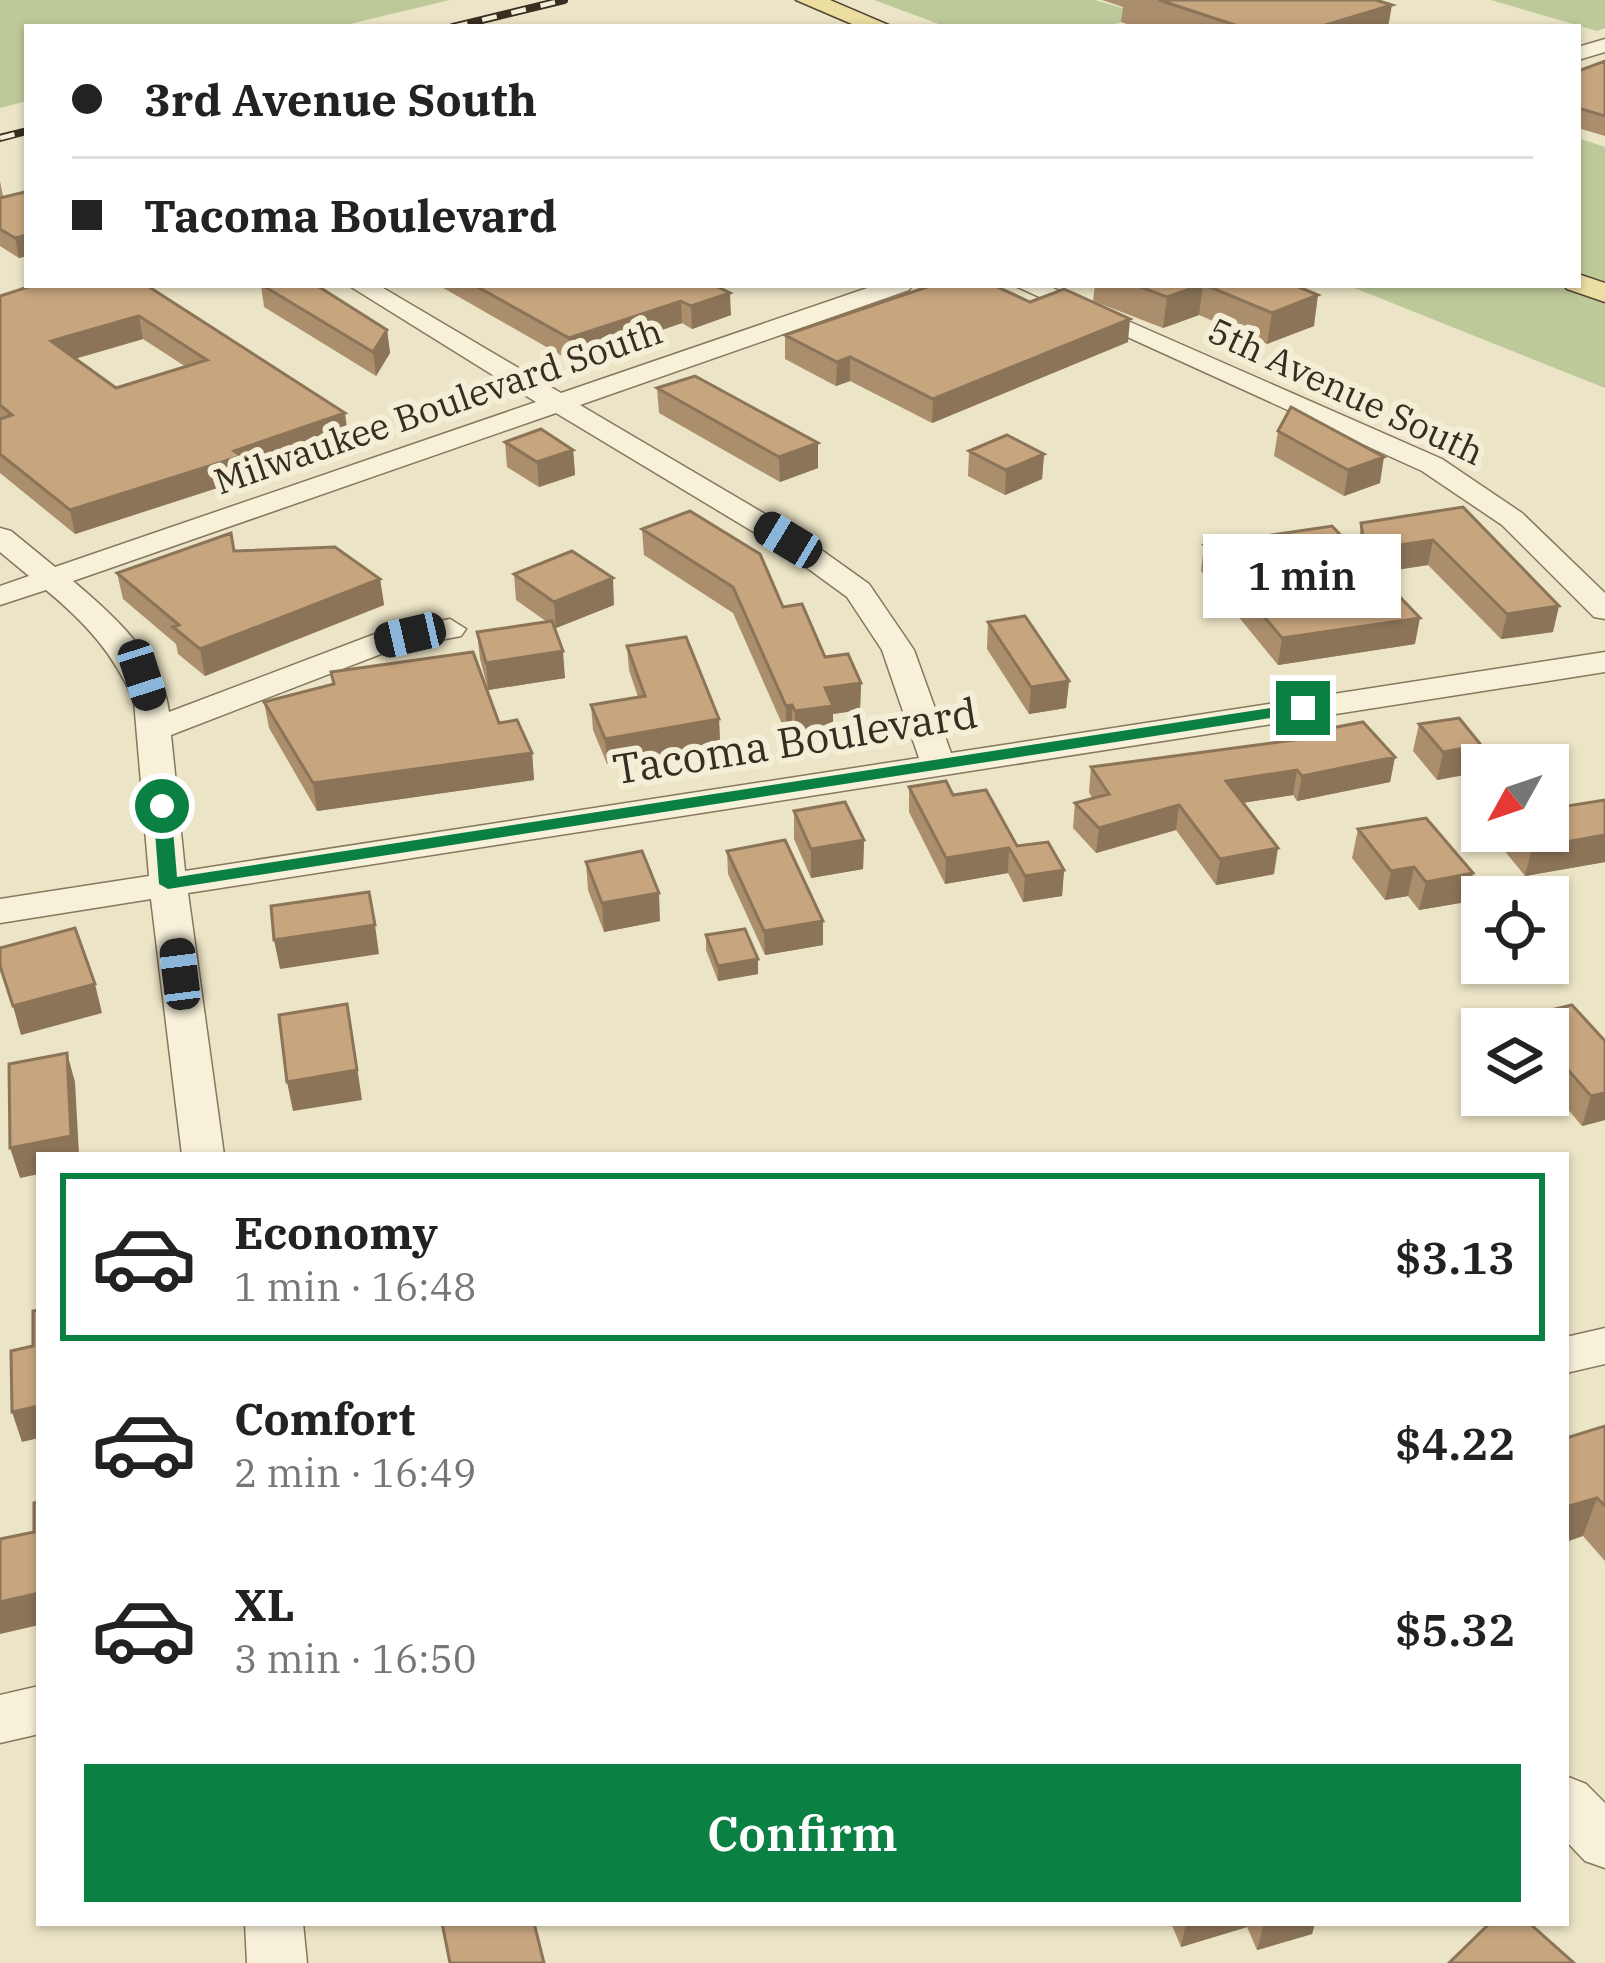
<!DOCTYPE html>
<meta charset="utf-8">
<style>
body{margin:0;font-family:"IBM Plex Serif",serif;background:#f2f2f2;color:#222;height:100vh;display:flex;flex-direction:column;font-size:45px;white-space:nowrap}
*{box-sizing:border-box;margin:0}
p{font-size:39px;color:#767676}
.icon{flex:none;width:66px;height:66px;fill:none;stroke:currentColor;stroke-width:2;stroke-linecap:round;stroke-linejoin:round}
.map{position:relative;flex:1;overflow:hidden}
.drawer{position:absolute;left:36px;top:1152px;width:1533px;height:774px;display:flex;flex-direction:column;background:#fff;border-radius:0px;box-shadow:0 3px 9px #0004}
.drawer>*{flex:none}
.guide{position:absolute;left:24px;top:24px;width:1557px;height:264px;border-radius:0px;box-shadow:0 3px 9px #0004;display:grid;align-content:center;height:264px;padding:0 48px;background:#fff}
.needle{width:78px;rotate:230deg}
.buttons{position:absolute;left:1461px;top:744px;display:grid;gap:24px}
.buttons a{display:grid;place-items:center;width:108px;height:108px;border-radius:0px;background:#fff;box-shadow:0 3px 9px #0004;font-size:60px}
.end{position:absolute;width:54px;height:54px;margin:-27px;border:15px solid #0b8043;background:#fff;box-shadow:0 0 0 6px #fff}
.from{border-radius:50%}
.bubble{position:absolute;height:84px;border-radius:0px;background:#fff;box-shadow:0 3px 9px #0004;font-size:39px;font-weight:600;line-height:84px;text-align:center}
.car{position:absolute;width:36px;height:72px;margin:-36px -18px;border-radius:15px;box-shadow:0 0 9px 3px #0007;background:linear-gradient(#222 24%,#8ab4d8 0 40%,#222 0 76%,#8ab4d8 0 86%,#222 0)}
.guide b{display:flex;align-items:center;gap:42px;height:114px;font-size:45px}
.guide b+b{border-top:3px solid #e0e0e0}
.guide i{width:30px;height:30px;background:#222}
ul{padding:21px 0 0;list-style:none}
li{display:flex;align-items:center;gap:36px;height:168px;margin:0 24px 18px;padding:0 24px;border:6px solid transparent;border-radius:0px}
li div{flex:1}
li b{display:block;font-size:45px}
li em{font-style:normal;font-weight:600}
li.on{border-color:#0b8043}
li>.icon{width:108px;height:108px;stroke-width:1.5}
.cta{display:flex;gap:24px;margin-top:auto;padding:24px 48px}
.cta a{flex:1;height:138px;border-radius:0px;background:#0b8043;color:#fff;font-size:48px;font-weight:600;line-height:138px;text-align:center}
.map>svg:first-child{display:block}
.green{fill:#bec99a}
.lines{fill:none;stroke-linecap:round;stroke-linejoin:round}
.minor-casing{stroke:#86775d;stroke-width:3}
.major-casing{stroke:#544531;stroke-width:3}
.minor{fill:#f7f1d9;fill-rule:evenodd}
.major{fill:#ecdda1;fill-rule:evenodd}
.rail-casing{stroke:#372d20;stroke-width:8}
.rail{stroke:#f3eed5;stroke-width:4.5;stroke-dasharray:15;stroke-linecap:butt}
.wall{fill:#ab8e6c;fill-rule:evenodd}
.shaded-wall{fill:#8b7458}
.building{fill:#c7a57e;stroke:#8b7458;stroke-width:3;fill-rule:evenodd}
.route{fill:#0b8043}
.labels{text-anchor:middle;stroke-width:12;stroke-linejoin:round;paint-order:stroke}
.far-street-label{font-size:36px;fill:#372d20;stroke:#f3eed5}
.street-label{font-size:42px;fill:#372d20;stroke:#f3eed5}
</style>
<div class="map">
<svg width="1605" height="1963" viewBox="0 0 1605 1963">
<rect width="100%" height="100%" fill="#ebe4c6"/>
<path class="green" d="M0,0H450L337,27H27V101L0,108Z
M874,0H1095L1146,15L1104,27H947Z
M1491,0H1605V28L1597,31Z
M1578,138L1605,147V388L1347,285H1578Z"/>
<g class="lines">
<g class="minor-casing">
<path id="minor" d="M1605,39V52L1578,60V47Z
M348,285H378L561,393L876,285H912L909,290L580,405L799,534L869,584L914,650L951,753L1605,652V672L188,893L224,1155H182L151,899L0,923V899L149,876L134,701C115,655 85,622 46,590L0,605V586L29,576L0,552V528L11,531L55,567L536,402ZM556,413L777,546L847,597L882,650L919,758L185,871L171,735L394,649L461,636L466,629L450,619L375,634L169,712C163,659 111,613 73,581Z
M1013,285H1046L1442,459L1522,513L1605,593V619L1594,617L1502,525L1422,471Z
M1605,1328V1364L1566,1373V1337Z
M39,1686V1734L0,1743V1695Z
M1566,1776L1586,1784L1605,1803V1868L1585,1861L1566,1841Z
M245,1923H303L307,1963H247Z"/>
</g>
<g class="major-casing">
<path id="major" d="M796,0H830L893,27H859Z
M1578,274L1605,283V302L1567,289L1564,285H1578Z"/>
</g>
<use href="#minor" class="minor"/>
<use href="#major" class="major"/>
<g class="rail-casing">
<path id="rail" d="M453,27L564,0
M0,138L27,131"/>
</g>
<use href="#rail" class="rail"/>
</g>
<path class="wall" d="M1102,0H1376L1388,27H1136L1121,22L1123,7Z
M1605,61V136L1578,128V71Z
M0,181L3,196L1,197L27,194V256L19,258L0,246Z
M146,285L348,436L244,472L245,479L75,534L0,473V296ZM143,339L186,367L116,388L75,359Z
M261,285H316L387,330L390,353L376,376L264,307Z
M438,285H714L731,315L692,329L682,323L571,361Z
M1095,285H1294L1314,326L1267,344L1199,315L1163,328L1093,301Z
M1030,302L1128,342L932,423L850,381L836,386L785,359V335Z
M657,388L818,443V468L780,482L659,413Z
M1278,431L1380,483L1344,496L1274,456Z
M505,442L573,450L575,475L539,487L507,467Z
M969,451L1044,454L1042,479L1005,495L968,476Z
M1463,507L1553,632L1501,639L1428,565L1377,573L1415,644L1278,665L1201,571L1204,545L1358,553L1361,523Z
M642,529L783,607L825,657L861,683L860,710L833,714V733L795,738L792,732L786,733L733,613L644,555Z
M234,551L380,579L384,605L205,676L178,654L176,644L123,599L117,573Z
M514,574L614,605L556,628L554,627L565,678L488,690L480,659L477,632L547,622L516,600Z
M988,622L1069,681L1066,708L1029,714L987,649Z
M627,646L719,719L720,744L607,764L593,730L591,705L638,697L629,670Z
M264,702L499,723L532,753L534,780L317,811L269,728Z
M1419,724L1475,773L1437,780L1413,751Z
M1305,733L1395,757L1390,782L1297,801L1293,795L1243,803L1274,874L1216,885L1176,830L1096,853L1073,828L1075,803L1092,798L1089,792L1091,767L1304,739Z
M909,787L953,795L1017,846L1064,870L1062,896L1023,902L1008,873L945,884L909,812Z
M1605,800V862L1525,876L1499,844L1502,831H1548Z
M794,811L864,840L863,869L811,878L794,839Z
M1358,829L1473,873L1466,902L1419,910L1408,896L1385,900L1352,858Z
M727,851L823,921V945L765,955L728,874Z
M586,862L660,921L604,932L588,890Z
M706,935L758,959V974L718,981L706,950Z
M1522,1017L1605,1041V1120L1582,1126L1548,1086V1029H1519Z
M1605,1426V1561L1583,1536Z
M1171,1923H1315L1312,1934L1257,1950L1247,1927L1181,1947Z"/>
<path class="shaded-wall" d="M1392,5L1388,27H1319Z
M27,235V256L19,258L15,238Z
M1203,285L1199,315L1163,328L1167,297Z
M730,293L731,315L692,329L691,306Z
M1318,295L1314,326L1267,344L1272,313Z
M681,301L682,323L571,361L569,338Z
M139,316L143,339L56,364L51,341Z
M1130,319L1128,342L932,423L933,399Z
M387,330L390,353L376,376L373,352Z
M850,357V381L836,386L837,362Z
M345,413L348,436L244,472L245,479L75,534L70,510Z
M818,443V468L780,482L779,457Z
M573,450L575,475L539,487L537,462Z
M1044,454L1042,479L1005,495L1006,470Z
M1384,457L1380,483L1344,496L1348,470Z
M1433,540L1428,565L1361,575L1365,550Z
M613,578L614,605L556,628L554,602Z
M380,579L384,605L205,676L200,649Z
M1559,606L1553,632L1501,639L1507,614Z
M1420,618L1415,644L1278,665L1282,638Z
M563,651L565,678L488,690L486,663Z
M1069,681L1066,708L1029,714L1031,687Z
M861,683L860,710L833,714V733L795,738V711L825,688Z
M792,705V732L786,733V706Z
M719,719L720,744L607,764L605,739Z
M1481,745L1475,773L1437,780L1443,752Z
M532,753L534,780L317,811L313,783Z
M1395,757L1390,782L1297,801L1302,776Z
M1297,770L1293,795L1222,806L1226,781Z
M1179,805L1176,830L1096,853L1099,828Z
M1605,835V862L1525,876L1532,848Z
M864,840L863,869L811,878V849Z
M1009,848L1008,873L945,884L946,858Z
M1278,848L1274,874L1216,885L1220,859Z
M1414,867L1408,896L1385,900L1391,871Z
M1064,870L1062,896L1023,902L1025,876Z
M1473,873L1466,902L1419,910L1426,882Z
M659,893L660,921L604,932L602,903Z
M823,921V945L765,955L764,931Z
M375,925L379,954L280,969L274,940Z
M758,959V974L718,981V966Z
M95,984L102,1013L21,1035L13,1006Z
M352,1033L362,1100L293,1111L287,1082Z
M67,1053L75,1082L79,1155H39V1174L20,1178L10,1148Z
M1605,1093V1120L1582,1126L1591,1096Z
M39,1406V1438L22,1442L12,1412Z
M1597,1498L1583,1536L1566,1542V1507Z
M39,1593V1625L0,1634V1602Z
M1186,1923H1248L1247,1927L1181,1947Z
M1264,1923H1315L1312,1934L1257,1950Z"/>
<path class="building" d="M1159,0H1376L1392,5L1319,27H1241Z
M1605,61V116L1578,108V71Z
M25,192L27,194V235L15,238L0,229V198Z
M34,285H146L345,413L234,451L241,456L70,510L0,454V419L12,415L0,405V296ZM139,316L207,360L116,388L51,341Z
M262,285H316L387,330L373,352Z
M474,285H714L730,293L691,306L681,301L569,338Z
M933,285H993L1030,302L1064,289L1130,319L933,399L850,357L837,362L785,335Z
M1135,285H1201L1167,297Z
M1205,285H1294L1318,295L1272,313Z
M695,376L818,443L779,457L657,388Z
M1291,407L1384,457L1348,470L1278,431Z
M541,429L573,450L537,462L505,442Z
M1007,435L1044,454L1006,470L969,451Z
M1463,507L1559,606L1507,614L1433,540L1365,550L1361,523Z
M690,511L760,554L783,607L802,604L825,657L848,654L861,683L825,688L833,706L795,711L792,705L786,706L733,587L642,529Z
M1332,526L1420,618L1282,638L1204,545Z
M231,533L234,551L335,547L380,579L200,649L173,627L179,625L117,573Z
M572,551L613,578L554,602L514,574Z
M1025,616L1069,681L1031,687L988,622Z
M552,621L563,651L486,663L477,632Z
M686,637L719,719L605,739L591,705L645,696L627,646Z
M473,652L499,723L517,720L532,753L313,783L264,702L334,684L331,672Z
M1459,718L1481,745L1443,752L1419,724Z
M1363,722L1395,757L1302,776L1297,770L1226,781L1278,848L1220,859L1179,805L1099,828L1075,803L1109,794L1091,767L1309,738L1305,733Z
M946,781L953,795L986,790L1017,846L1048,842L1064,870L1025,876L1009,848L946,858L909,787Z
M1605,800V835L1532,848L1518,831H1548V809Z
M845,802L864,840L811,849L794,811Z
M1426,818L1473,873L1426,882L1414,867L1391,871L1358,829Z
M785,840L823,921L764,931L727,851Z
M642,851L659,893L602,903L586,862Z
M369,892L375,925L274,940L271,906Z
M75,928L95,984L13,1006L0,966V948Z
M745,929L758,959L718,966L706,935Z
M347,1004L357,1070L287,1082L279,1015Z
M1572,1005L1605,1041V1093L1591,1096L1548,1047V1029H1532L1522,1017Z
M67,1053L71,1136L10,1148L9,1064Z
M39,1310V1406L12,1412L11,1351L33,1346V1311Z
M1605,1426V1506L1597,1498L1566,1507V1438Z
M39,1502V1593L0,1602V1539L34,1532V1503Z
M442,1923H534L544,1963H450Z
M1490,1923H1529L1574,1963H1449Z"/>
<path class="route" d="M1303,703L1311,708L1309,712L168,889L159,884L153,806L162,801L171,806L177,877Z"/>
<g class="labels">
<g class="far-street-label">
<text transform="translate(1346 391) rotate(25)" y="13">5th Avenue South</text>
<text transform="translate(438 406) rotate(-19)" y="13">Milwaukee Boulevard South</text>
</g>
<g class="street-label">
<text transform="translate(795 741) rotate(-9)" y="15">Tacoma Boulevard</text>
</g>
</g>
</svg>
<div class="buttons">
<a><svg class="needle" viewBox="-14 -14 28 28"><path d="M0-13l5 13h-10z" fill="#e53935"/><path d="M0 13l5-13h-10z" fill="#767676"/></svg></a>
<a><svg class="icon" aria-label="locate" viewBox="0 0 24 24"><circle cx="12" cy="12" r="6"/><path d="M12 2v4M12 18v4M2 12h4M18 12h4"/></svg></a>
<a><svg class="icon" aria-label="layers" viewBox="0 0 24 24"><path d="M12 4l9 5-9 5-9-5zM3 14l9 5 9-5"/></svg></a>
</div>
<i class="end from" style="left:162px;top:806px"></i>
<i class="end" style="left:1303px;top:708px"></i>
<div class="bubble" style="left:1203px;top:534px;width:198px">1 min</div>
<i class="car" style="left:788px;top:540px;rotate:301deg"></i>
<i class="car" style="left:410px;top:635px;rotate:257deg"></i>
<i class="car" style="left:142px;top:675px;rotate:162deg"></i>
<i class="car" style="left:180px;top:974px;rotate:353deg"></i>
<div class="guide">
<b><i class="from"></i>3rd Avenue South</b>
<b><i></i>Tacoma Boulevard</b>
</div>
<section class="drawer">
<ul>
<li class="on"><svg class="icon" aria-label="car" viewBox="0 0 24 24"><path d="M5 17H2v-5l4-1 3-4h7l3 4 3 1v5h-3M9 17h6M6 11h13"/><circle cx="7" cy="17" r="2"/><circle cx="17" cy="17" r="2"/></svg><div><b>Economy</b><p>1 min · 16:48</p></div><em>$3.13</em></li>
<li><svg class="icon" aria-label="car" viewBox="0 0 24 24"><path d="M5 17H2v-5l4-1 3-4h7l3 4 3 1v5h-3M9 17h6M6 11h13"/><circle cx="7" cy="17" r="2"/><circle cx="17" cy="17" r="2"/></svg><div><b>Comfort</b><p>2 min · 16:49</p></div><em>$4.22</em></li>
<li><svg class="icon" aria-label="car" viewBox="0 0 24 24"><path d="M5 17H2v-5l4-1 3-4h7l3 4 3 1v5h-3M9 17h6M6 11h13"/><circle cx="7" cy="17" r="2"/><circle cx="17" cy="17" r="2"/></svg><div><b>XL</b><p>3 min · 16:50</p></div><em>$5.32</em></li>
</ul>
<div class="cta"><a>Confirm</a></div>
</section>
</div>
